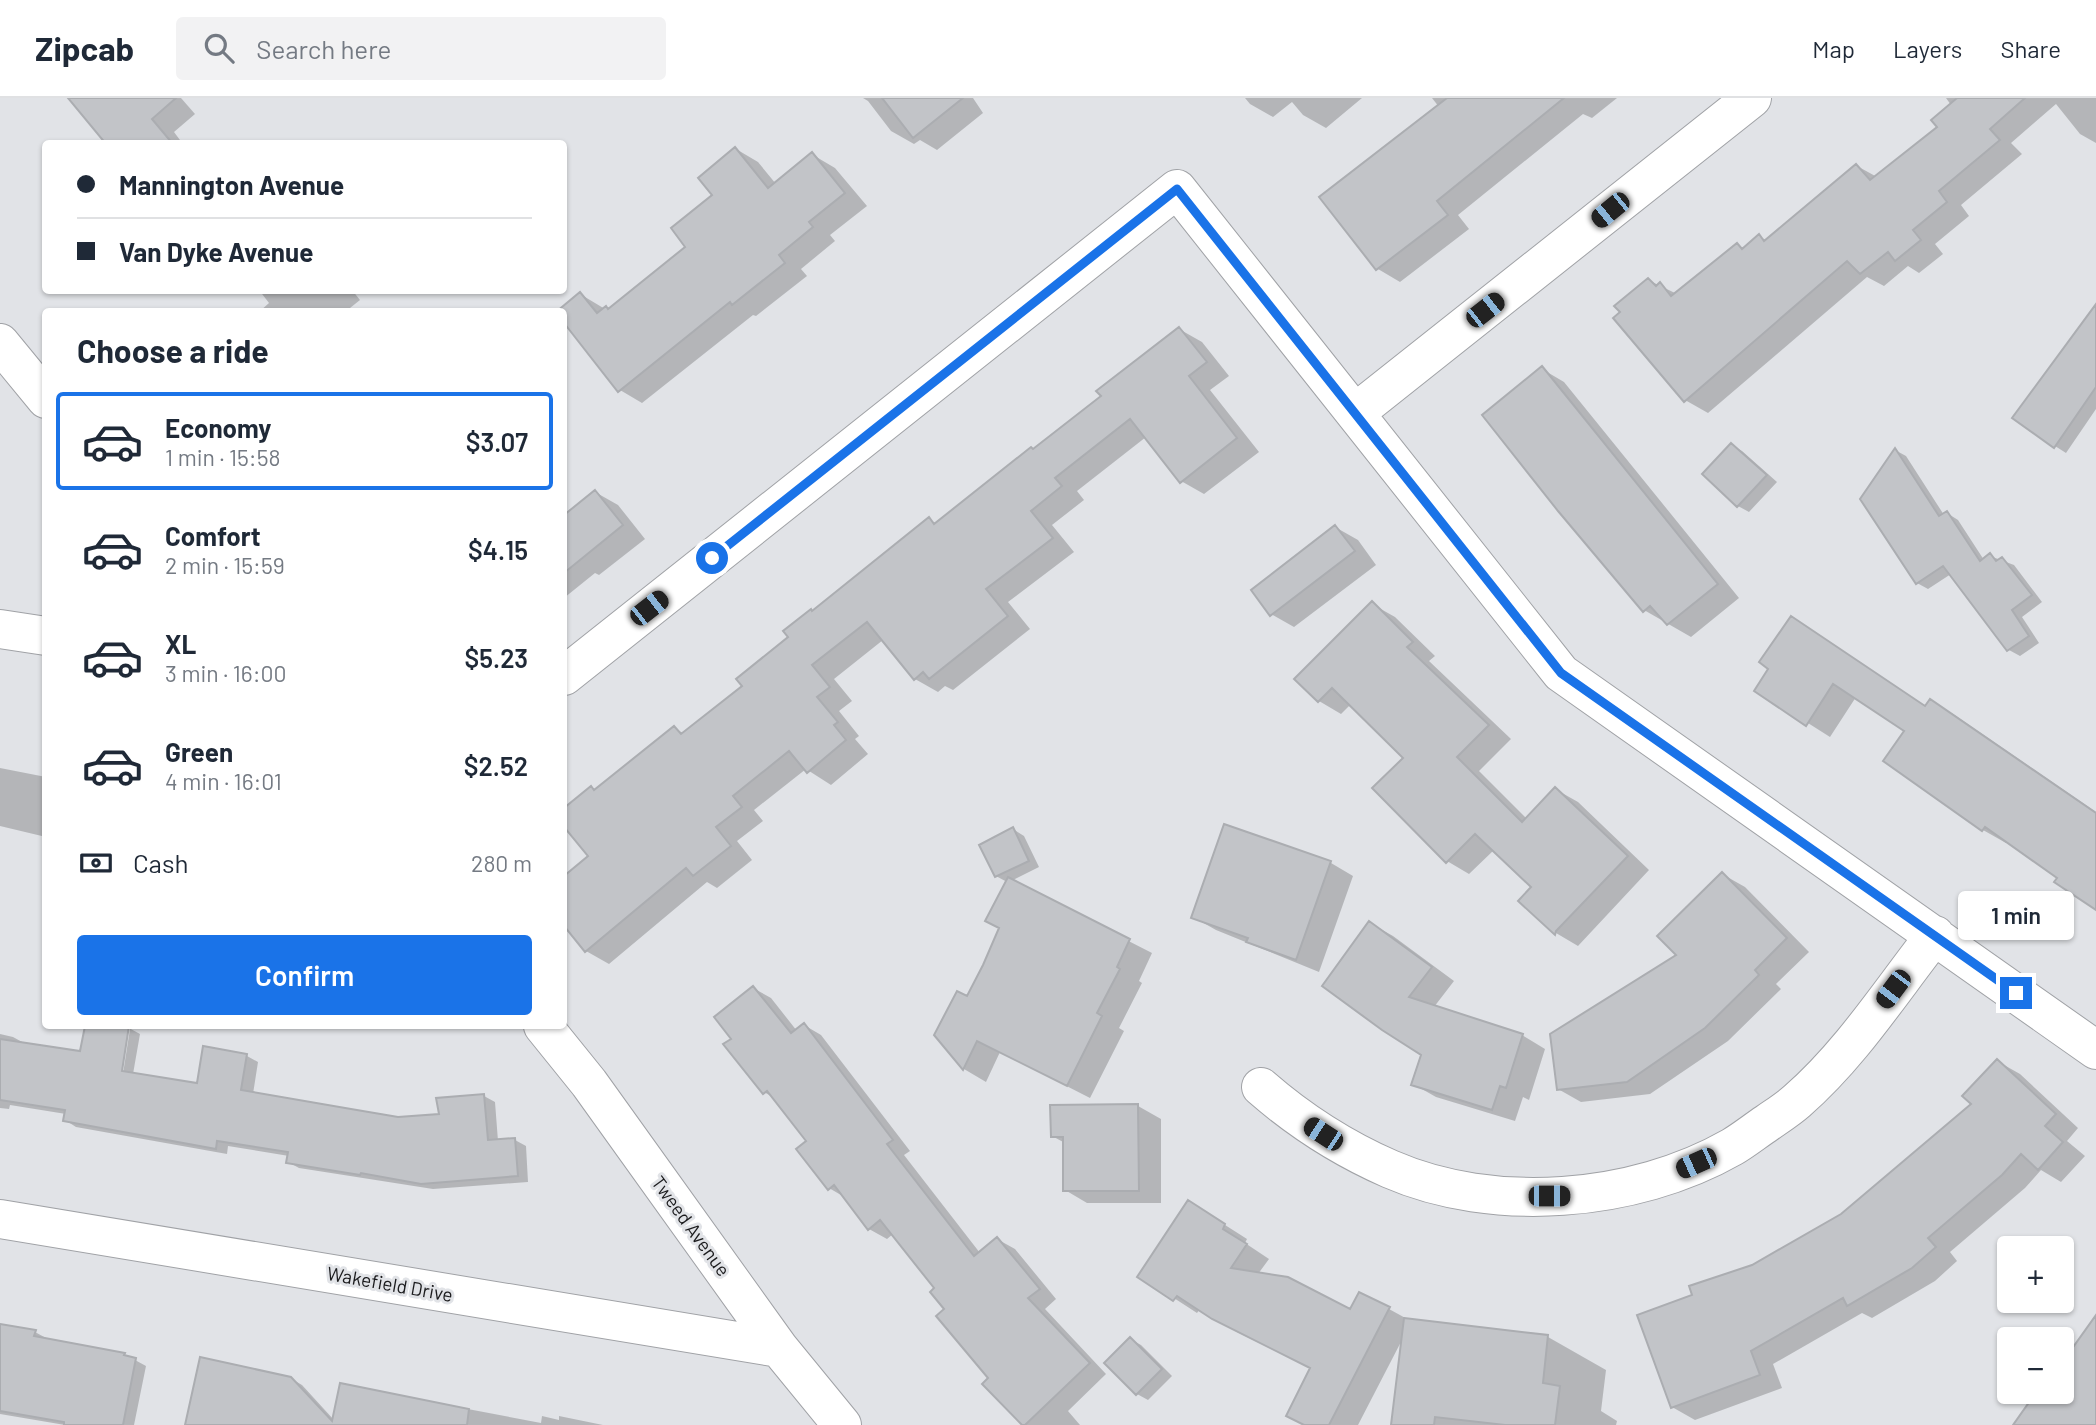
<!DOCTYPE html>
<meta charset="utf-8">
<style>
body{margin:0;font-family:Barlow,sans-serif;background:#f2f2f3;color:#1f2937;height:100vh;display:flex;flex-direction:column;font-size:26px;white-space:nowrap}
*{box-sizing:border-box;margin:0}
p{font-size:23px;color:#747a83}
.icon{flex:none;width:38px;height:38px;fill:none;stroke:currentColor;stroke-width:2;stroke-linecap:round;stroke-linejoin:round}
.map{position:relative;flex:1;overflow:hidden}
.sheet{position:absolute;left:42px;top:210px;width:525px;height:721px;display:flex;flex-direction:column;background:#fff;border-radius:7px;box-shadow:0 2px 5px #0004}
.sheet>*{flex:none}
.guide{position:absolute;left:42px;top:42px;width:525px;height:154px;border-radius:7px;box-shadow:0 2px 5px #0004;display:grid;align-content:center;height:154px;padding:0 35px;background:#fff}
.fabs{position:absolute;left:1997px;top:1138px;display:grid;gap:14px}
.fabs a{display:grid;place-items:center;width:77px;height:77px;border-radius:7px;background:#fff;box-shadow:0 2px 5px #0004;font-size:35px}
.end{position:absolute;width:32px;height:32px;margin:-16px;border:9px solid #1a73e8;background:#fff;box-shadow:0 0 0 4px #fff}
.from{border-radius:50%}
.bubble{position:absolute;height:49px;border-radius:7px;background:#fff;box-shadow:0 2px 5px #0004;font-size:23px;font-weight:600;line-height:49px;text-align:center}
.car{position:absolute;width:21px;height:42px;margin:-21px -10px;border-radius:9px;box-shadow:0 0 5px 2px #0007;background:linear-gradient(#222 24%,#8ab4d8 0 40%,#222 0 76%,#8ab4d8 0 86%,#222 0)}
.guide b{display:flex;align-items:center;gap:24px;height:66px;font-size:26px}
.guide b+b{border-top:2px solid #e0e1e3}
.guide i{width:18px;height:18px;background:#1f2937}
ul{padding:0;list-style:none}
li{display:flex;align-items:center;gap:21px;height:98px;margin:0 14px 10px;padding:0 21px;border:4px solid transparent;border-radius:7px}
li div{flex:1}
li b{display:block;font-size:26px}
li em{font-style:normal;font-weight:600}
li.current{border-color:#1a73e8}
li>.icon{width:63px;height:63px;stroke-width:1.5}
h2{padding:0 35px;font-size:32px;line-height:84px}
.pay{display:flex;align-items:center;gap:18px;height:77px;padding:0 35px;font-size:26px}
.pay p{margin-inline-start:auto}
.cta{display:flex;gap:14px;margin-top:auto;padding:14px 35px}
.cta a{flex:1;height:80px;border-radius:7px;background:#1a73e8;color:#fff;font-size:28px;font-weight:600;line-height:80px;text-align:center}
header{display:flex;align-items:center;gap:42px;box-sizing:border-box;height:98px;padding:0 35px;background:#fff;border-bottom:2px solid #e0e1e3}
header strong{font-size:33px}
nav{display:flex;gap:38px;margin-inline-start:auto;font-size:24px}
.search{width:490px;height:63px;background:#f2f2f3;display:flex;align-items:center;gap:18px;box-sizing:border-box;padding:0 24px;border-radius:7px;color:#747a83;font-size:26px}
.map>svg:first-child{display:block}
.shadow{fill:#0003;fill-rule:evenodd}
.building{fill:#c2c4c8;stroke:#abadb1;stroke-width:2}
.lines{fill:none;stroke-linecap:round;stroke-linejoin:round}
.street-casing{stroke:#a0a2a6;stroke-width:40}
.street{stroke:#fff;stroke-width:38}
.route{stroke:#1a73e8;stroke-width:9}
.labels{text-anchor:middle;stroke-width:6;stroke-linejoin:round;paint-order:stroke}
.street-label{font-size:19px;fill:#1b1b1d;stroke:#e1e3e7}
</style>
<header>
<strong>Zipcab</strong>
<div class="search"><svg class="icon" aria-label="search" viewBox="0 0 24 24"><circle cx="10" cy="10" r="6"/><path d="M15 15l6 6"/></svg>Search here</div>
<nav><a>Map</a><a>Layers</a><a>Share</a></nav>
</header>
<div class="map">
<svg width="2096" height="1327" viewBox="0 0 2096 1327">
<rect width="100%" height="100%" fill="#e1e3e7"/>
<path class="shadow" d="M70,0H181L195,16L174,34L183,46H108Z
M863,0H973L983,15L937,52L920,42L914,46L891,33L868,3Z
M1245,0H1362L1326,30L1303,17L1292,4L1273,19L1250,6Z
M1432,0H1617L1592,20L1583,16L1458,117L1469,131L1400,184L1378,171L1322,99L1439,9Z
M1946,0H2096V45L2080,36L2056,6L2011,45L2022,56L1961,107L1969,118L1935,146L1943,156L1919,175L1908,168L1884,188L1867,179L1708,315L1685,302L1648,182L1677,196L1738,147L1744,151L1759,138L1767,143L1857,68L1877,79L1939,29L1951,7Z
M736,51L758,64L776,86L813,57L835,70L867,108L830,137L835,143L801,171L807,178L756,218L753,217L642,305L620,292L564,222V214L580,196L605,211L610,212L688,149L715,97Z
M259,192H352L360,202L350,210L352,214H259L269,205Z
M2096,218V311L2066,355L2055,348Z
M1179,231L1202,244L1229,278L1210,292L1259,354L1204,396L1181,383L1146,339L1077,393L1084,402L1052,427L1074,454L1008,504L1030,531L953,592L945,588L938,594L915,581L883,542L834,581L852,603L839,613L859,638L855,641L868,656L831,687L806,671L754,712L763,723L737,743L752,762L717,790L707,784L609,866L586,853L564,825V781L590,758L564,726V712L591,690L596,693L675,630L684,636L744,588L814,514L929,421L937,426L1034,353L1103,298Z
M1542,271L1564,284L1739,500L1691,539L1644,512Z
M1731,347L1742,353L1777,384L1749,414L1738,408L1704,376Z
M1895,352L1906,358L1944,417L1947,415L1958,422L1984,462L1990,458L2014,467L2042,504L2022,519L2039,545L2020,558L2009,552L1951,476L1928,491L1917,485Z
M595,394L618,407L645,441L599,477L595,475L564,500V419Z
M1335,429L1358,442L1376,467L1294,529L1271,516Z
M1372,506L1395,519L1435,558L1429,563L1511,641L1479,673L1527,721L1555,691L1578,704L1649,772L1578,848L1556,835L1521,803L1533,789L1494,752L1469,776L1447,763L1405,660L1351,606L1341,616L1319,603Z
M1791,520L1927,609L1930,603L1953,616L2096,714V810L2059,779L2007,743L2006,745L1983,732L1886,662L1907,632L1856,599L1830,639L1756,592L1770,570Z
M0,670L46,679V739L0,728Z
M1226,728L1331,765L1353,778L1319,874L1216,832L1193,819Z
M1013,731L1024,738L1039,769L1011,783L1152,855L1139,883L1142,885L1119,930L1124,933L1090,1000L1000,954L986,984L964,971L936,937L968,900L1001,830L1007,784L996,778Z
M1722,776L1745,789L1809,854L1776,886L1781,891L1728,943L1650,996L1581,1004L1558,991L1679,858Z
M1370,825L1393,838L1454,883L1434,909L1522,937L1545,951L1529,1002L1523,999L1515,1023L1436,999L1413,986L1423,956Z
M753,890L771,900L797,933L804,927L821,937L910,1053L904,1057L980,1155L997,1141L1015,1151L1056,1201L1045,1211L1106,1276L1068,1313L1080,1327H1024L946,1212L937,1191L893,1136L887,1141L869,1131L846,1100L829,1090L809,1043L776,1001L764,994L733,941Z
M86,928H114L129,930L140,936L133,976L198,987L204,950L247,958L258,964L253,996L398,1020L441,1018L484,998L495,1004L498,1043L515,1042L526,1048L528,1084L433,1091L299,1070L288,1064L289,1058L228,1048L227,1056L76,1029L65,1022L66,1016L10,1007L9,1011L0,1010V936L13,939L24,945L81,955ZM127,931H130L122,982L119,981Z
M1997,963L2020,976L2078,1030L2067,1043L2085,1058L2061,1084L2041,1072L2025,1090L1950,1154L1957,1163L1935,1183L1872,1220L1862,1215L1773,1266L1782,1290L1695,1322L1672,1309L1694,1198L1753,1169L1842,1117L1973,1006Z
M1138,1008L1161,1021V1105H1087L1065,1092V1045L1052,1038Z
M1189,1104L1247,1141L1245,1145L1269,1161L1258,1176L1351,1213L1389,1211L1409,1222L1548,1239L1606,1272L1601,1313L1617,1323L1616,1327H1393L1403,1240L1358,1327H1305L1312,1271L1237,1234L1200,1211L1197,1215L1140,1178Z
M0,1231L35,1234L46,1240V1242L124,1256L146,1268L134,1327H65L0,1316Z
M1130,1241L1141,1247L1172,1278L1148,1302L1137,1296L1106,1265Z
M290,1280L302,1287L334,1322L341,1287L541,1325L542,1318L559,1322V1318L603,1327H191Z"/>
<path class="building" d="M68,0H176L152,21L173,46H106Z
M882,0H963L913,40Z
M1447,0H1564L1437,103L1448,117L1376,172L1319,99Z
M1957,0H2025L1990,31L2000,42L1939,93L1947,104L1913,132L1921,142L1895,163L1888,154L1860,176L1847,163L1684,304L1613,220L1620,214L1614,208L1648,180L1656,188L1660,184L1671,198L1737,145L1742,151L1759,136L1764,143L1856,66L1870,82L1937,29L1931,22Z
M735,49L768,90L812,54L845,95L809,124L813,129L779,157L785,165L732,207L730,204L618,294L564,225V214H556L580,194L597,215L606,208L608,211L685,149L671,130L712,97L698,80Z
M2096,206V289L2054,350L2012,320Z
M1179,229L1207,264L1189,278L1237,340L1180,385L1130,321L1055,380L1062,388L1031,413L1053,440L986,491L1008,518L929,581L923,574L914,582L867,524L812,567L830,589L817,599L838,624L834,627L846,642L807,675L789,653L733,698L742,709L716,729L731,748L693,778L686,770L585,854L564,828V778L588,758L564,729V710L591,688L594,692L674,628L681,636L742,588L736,581L788,539L783,533L811,511L812,513L929,419L934,426L1031,349L1033,351L1101,298L1096,293Z
M1542,268L1718,486L1667,527L1650,508L1643,514L1558,413L1482,317Z
M1731,345L1767,377L1737,409L1702,376Z
M1895,350L1939,418L1947,413L1980,463L1990,455L1996,463L2002,459L2032,497L2012,512L2029,538L2007,553L1943,468L1916,486L1860,401Z
M595,392L623,427L564,475V417Z
M1335,427L1355,453L1270,518L1251,492Z
M1372,503L1413,544L1407,549L1489,627L1457,659L1522,724L1555,689L1628,758L1556,833L1555,837L1518,803L1531,789L1475,736L1446,765L1372,690L1403,660L1332,590L1318,604L1294,581Z
M1791,518L1925,608L1930,601L2096,715V812L2054,784L2057,780L1985,729L1982,733L1883,663L1904,633L1833,586L1806,628L1754,593L1768,571L1759,564Z
M1224,726L1331,763L1296,862L1246,844L1248,840L1191,820Z
M1013,729L1029,763L995,779L979,747Z
M1722,774L1787,840L1755,872L1759,877L1705,930L1627,984L1557,992L1550,936L1676,857L1657,838Z
M1008,779L1130,841L1117,869L1120,871L1097,915L1102,918L1067,988L977,943L963,972L934,937L957,893L967,898L983,867L999,830L985,823Z
M1369,823L1432,869L1409,899L1523,936L1506,990L1500,988L1492,1012L1411,987L1421,957L1382,932L1322,888Z
M753,888L791,935L804,925L893,1042L887,1046L974,1158L997,1139L1040,1191L1028,1200L1090,1265L1025,1327H1022L982,1286L988,1280L936,1218L944,1211L930,1194L934,1190L880,1122L868,1132L834,1087L828,1092L796,1051L806,1043L767,993L763,996L723,946L731,941L714,919Z
M85,928H129L122,973L197,985L203,948L247,956L241,992L351,1011L398,1019L439,1016L436,1000L484,996L488,1042L515,1040L518,1078L421,1086L361,1075L360,1077L286,1065L288,1054L217,1043L216,1051L63,1023L65,1012L0,1002V941L80,953Z
M1997,961L2056,1016L2045,1028L2063,1044L2038,1072L2021,1056L2002,1077L1928,1140L1936,1149L1912,1170L1847,1208L1843,1200L1751,1253L1760,1277L1671,1310L1637,1217L1692,1197L1689,1188L1752,1167L1841,1116L1971,1006L1962,998Z
M1138,1006L1139,1093H1063V1039H1051L1050,1007Z
M1188,1102L1225,1126L1223,1131L1247,1146L1231,1170L1288,1179L1350,1211L1359,1194L1390,1209L1329,1327H1304L1286,1318L1310,1270L1212,1221L1177,1198L1173,1203L1137,1179Z
M2096,1217V1327H2013L2037,1293H2062V1254L2071,1252Z
M1404,1220L1548,1237L1543,1285L1560,1288L1555,1327H1505L1435,1319L1434,1327H1391Z
M0,1226L36,1232L34,1238L125,1255L124,1257L136,1260L123,1327H64V1324L0,1313Z
M1130,1239L1162,1271L1136,1297L1104,1265Z
M200,1259L291,1279L332,1323L340,1285L469,1311L467,1327H185Z"/>
<g class="lines">
<g class="street-casing">
<path id="street" d="M0,245L46,301
M1355,315L1752,0
M0,531L46,538
M564,578L1177,91L1561,575L2096,952
M543,928L589,985L779,1250L842,1327
M1261,989C1300,1023 1342,1050 1390,1071C1493,1116 1634,1105 1732,1049C1744,1042 1755,1033 1767,1025C1777,1018 1788,1011 1797,1003C1851,956 1891,893 1935,837
M0,1121L779,1250"/>
</g>
<use href="#street" class="street"/>
</g>
<g class="lines">
<path class="route" d="M712,460L1177,91L1561,575L2016,895"/>
</g>
<g class="labels">
<g class="street-label">
<text transform="translate(691 1128) rotate(54)" y="7">Tweed Avenue</text>
<text transform="translate(390 1186) rotate(10)" y="7">Wakefield Drive</text>
</g>
</g>
</svg>
<div class="fabs">
<a>+</a>
<a>−</a>
</div>
<i class="end from" style="left:712px;top:460px"></i>
<i class="end" style="left:2016px;top:895px"></i>
<div class="bubble" style="left:1958px;top:793px;width:116px">1 min</div>
<i class="car" style="left:1610px;top:112px;rotate:231deg"></i>
<i class="car" style="left:1485px;top:212px;rotate:52deg"></i>
<i class="car" style="left:649px;top:510px;rotate:52deg"></i>
<i class="car" style="left:1893px;top:891px;rotate:217deg"></i>
<i class="car" style="left:1323px;top:1036px;rotate:303deg"></i>
<i class="car" style="left:1696px;top:1065px;rotate:246deg"></i>
<i class="car" style="left:1549px;top:1098px;rotate:90deg"></i>
<div class="guide">
<b><i class="from"></i>Mannington Avenue</b>
<b><i></i>Van Dyke Avenue</b>
</div>
<section class="sheet">
<h2>Choose a ride</h2>
<ul>
<li class="current"><svg class="icon" aria-label="car" viewBox="0 0 24 24"><path d="M5 17H2v-5l4-1 3-4h7l3 4 3 1v5h-3M9 17h6M6 11h13"/><circle cx="7" cy="17" r="2"/><circle cx="17" cy="17" r="2"/></svg><div><b>Economy</b><p>1 min · 15:58</p></div><em>$3.07</em></li>
<li><svg class="icon" aria-label="car" viewBox="0 0 24 24"><path d="M5 17H2v-5l4-1 3-4h7l3 4 3 1v5h-3M9 17h6M6 11h13"/><circle cx="7" cy="17" r="2"/><circle cx="17" cy="17" r="2"/></svg><div><b>Comfort</b><p>2 min · 15:59</p></div><em>$4.15</em></li>
<li><svg class="icon" aria-label="car" viewBox="0 0 24 24"><path d="M5 17H2v-5l4-1 3-4h7l3 4 3 1v5h-3M9 17h6M6 11h13"/><circle cx="7" cy="17" r="2"/><circle cx="17" cy="17" r="2"/></svg><div><b>XL</b><p>3 min · 16:00</p></div><em>$5.23</em></li>
<li><svg class="icon" aria-label="car" viewBox="0 0 24 24"><path d="M5 17H2v-5l4-1 3-4h7l3 4 3 1v5h-3M9 17h6M6 11h13"/><circle cx="7" cy="17" r="2"/><circle cx="17" cy="17" r="2"/></svg><div><b>Green</b><p>4 min · 16:01</p></div><em>$2.52</em></li>
</ul>
<div class="pay"><svg class="icon" aria-label="cash" viewBox="0 0 24 24"><path d="M3 7h18v10H3z"/><circle cx="12" cy="12" r="2"/></svg>Cash<p>280 m</p></div>
<div class="cta"><a>Confirm</a></div>
</section>
</div>
